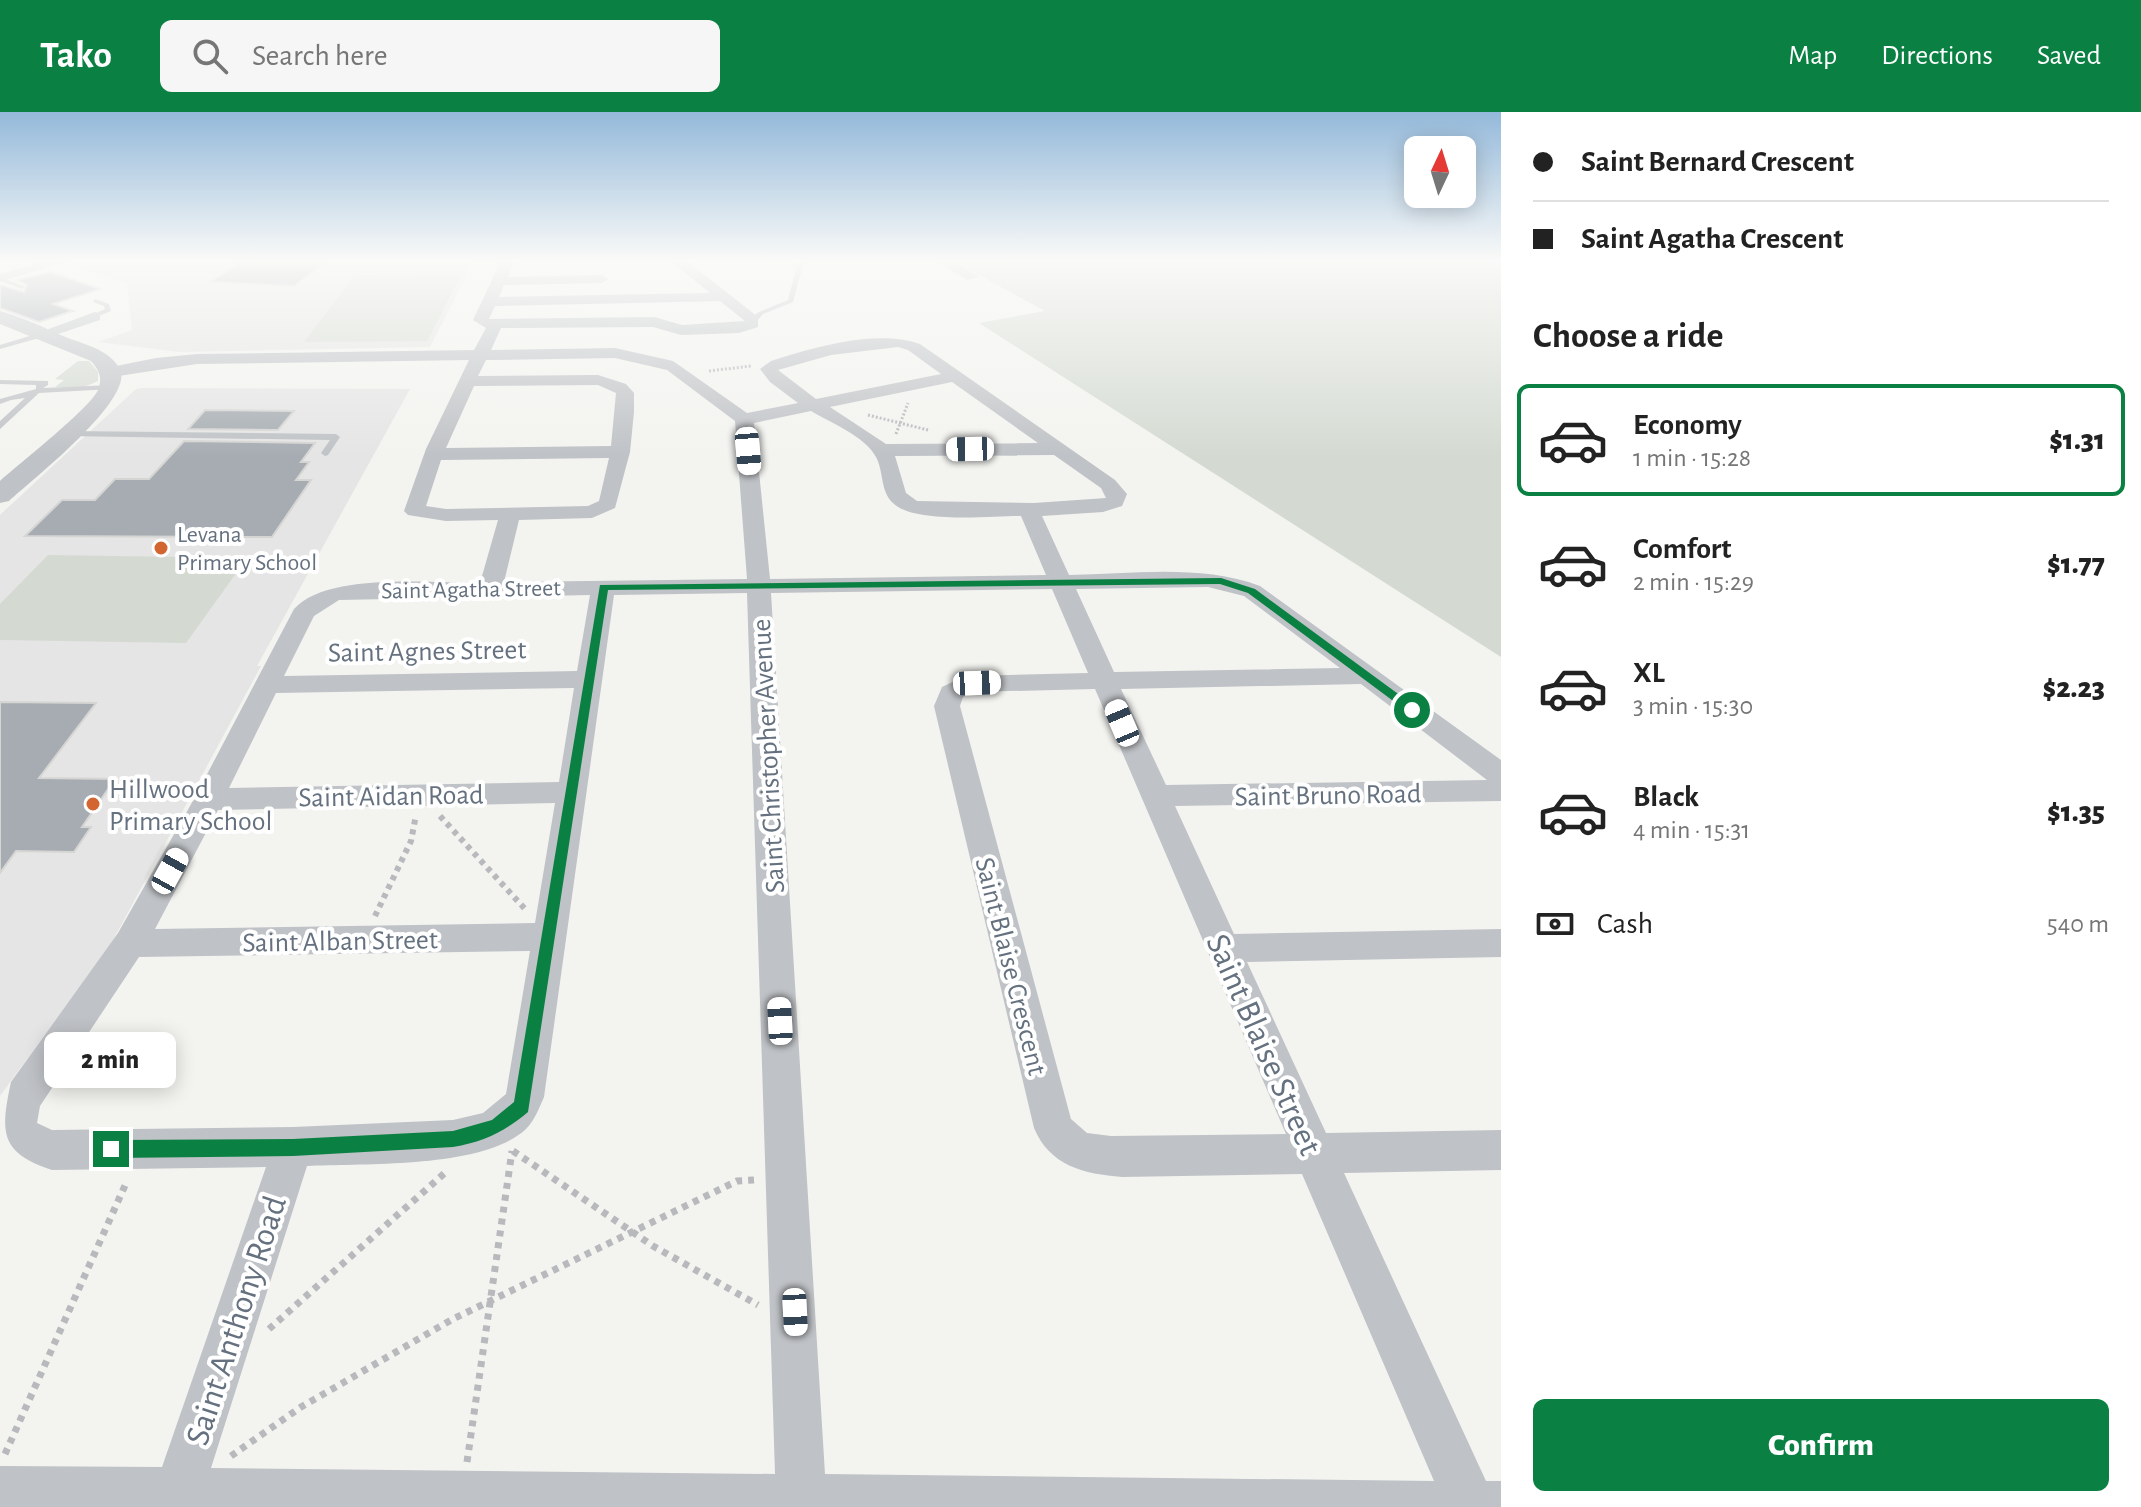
<!DOCTYPE html>
<meta charset="utf-8">
<style>
body{margin:0;font-family:"Alegreya Sans",sans-serif;background:#f6f6f6;color:#222;height:100vh;display:flex;flex-direction:column;font-size:30px;white-space:nowrap}
*{box-sizing:border-box;margin:0}
p{font-size:26px;color:#767676}
.icon{flex:none;width:44px;height:44px;fill:none;stroke:currentColor;stroke-width:2;stroke-linecap:round;stroke-linejoin:round}
.map{position:relative;flex:1;overflow:hidden}
.sheet{display:flex;flex-direction:column;background:#fff;width:640px}
.sheet>*{flex:none}
.hud{display:grid;align-content:center;height:176px;padding:0 32px;background:#fff}
.needle{width:52px;rotate:4deg}
.tools{position:absolute;left:1404px;top:24px;display:grid;gap:16px}
.tools a{display:grid;place-items:center;width:72px;height:72px;border-radius:12px;background:#fff;box-shadow:0 4px 20px #0003;font-size:40px}
.end{position:absolute;width:36px;height:36px;margin:-18px;border:10px solid #0b8043;background:#fff;box-shadow:0 0 0 4px #fff}
.from{border-radius:50%}
.bubble{position:absolute;height:56px;border-radius:12px;background:#fff;box-shadow:0 4px 20px #0003;font-size:26px;font-weight:800;line-height:56px;text-align:center}
.car{position:absolute;width:24px;height:48px;margin:-24px -12px;border-radius:10px;box-shadow:0 0 6px 2px #0007;background:linear-gradient(#fff 24%,#345 0 40%,#fff 0 76%,#345 0 86%,#fff 0)}
.hud b{display:flex;align-items:center;gap:28px;height:76px;font-size:30px}
.hud b+b{border-top:2px solid #e0e0e0}
.hud i{width:20px;height:20px;background:#222}
ul{padding:0;list-style:none}
li{display:flex;align-items:center;gap:24px;height:112px;margin:0 16px 12px;padding:0 16px;border:4px solid transparent;border-radius:12px}
li div{flex:1}
li b{display:block;font-size:30px}
li em{font-style:normal;font-weight:800}
li.selected{border-color:#0b8043}
li>.icon{width:72px;height:72px;stroke-width:1.5}
h2{padding:0 32px;font-size:36px;line-height:96px}
.pay{display:flex;align-items:center;gap:20px;height:88px;padding:0 32px;font-size:30px}
.pay p{margin-inline-start:auto}
.action{display:flex;gap:16px;margin-top:auto;padding:16px 32px}
.action a{flex:1;height:92px;border-radius:12px;background:#0b8043;color:#fff;font-size:32px;font-weight:800;line-height:92px;text-align:center}
header{display:flex;align-items:center;gap:48px;box-sizing:border-box;height:112px;padding:0 40px;background:#0b8043;color:#fff}
header strong{font-size:38px}
nav{display:flex;gap:44px;margin-inline-start:auto;font-size:28px}
.search{width:560px;height:72px;background:#f6f6f6;display:flex;align-items:center;gap:20px;box-sizing:border-box;padding:0 28px;border-radius:12px;color:#767676;font-size:30px}
main{display:flex;flex:1;min-height:0}
.map>svg:first-child{display:block}
.built{fill:#e4e5e4}
.green{fill:#d4dad2}
.building{fill:#a6acb2;stroke:#d5d5d3;stroke-width:2}
.lines{fill:none;stroke-linecap:round;stroke-linejoin:round}
.path-far2{stroke:#b7b9bc;stroke-width:3;stroke-dasharray:2 2;stroke-linecap:butt}
.path-far1{stroke:#b7b9bc;stroke-width:6;stroke-dasharray:5 5;stroke-linecap:butt}
.path{stroke:#b7b9bc;stroke-width:7;stroke-dasharray:6 6;stroke-linecap:butt}
.service{fill:#bfc2c6;fill-rule:evenodd}
.minor{fill:#bfc2c6;fill-rule:evenodd}
.tertiary{fill:#bfc2c6;fill-rule:evenodd}
.route{fill:#0b8043}
.poi-dot{fill:#d36531;stroke:#fff;stroke-width:3}
.labels{text-anchor:middle;stroke-width:8;stroke-linejoin:round;paint-order:stroke}
.far-poi-label{font-size:24px;fill:#65717f;stroke:#fff;text-anchor:start}
.far-street-label{font-size:24px;fill:#65717f;stroke:#fff}
.street-label{font-size:28px;fill:#65717f;stroke:#fff}
.poi-label{font-size:28px;fill:#65717f;stroke:#fff;text-anchor:start}
.near-street-label{font-size:34px;fill:#65717f;stroke:#fff}
</style>
<header>
<strong>Tako</strong>
<div class="search"><svg class="icon" aria-label="search" viewBox="0 0 24 24"><circle cx="10" cy="10" r="6"/><path d="M15 15l6 6"/></svg>Search here</div>
<nav><a>Map</a><a>Directions</a><a>Saved</a></nav>
</header>
<main>
<div class="map">
<svg width="1501" height="1395" viewBox="0 0 1501 1395">
<rect width="100%" height="100%" fill="#f3f4f0"/>
<path class="built" d="M78,149H474L430,235L179,240L98,230L132,218L127,172L68,152Z
M142,276L410,277L257,554H261L112,830L0,984V403L136,277Z"/>
<path class="green" d="M953,149H1501V545L979,211L1045,199Z
M462,162L427,229L304,230L355,163Z
M78,249H89L98,260V269L84,275H55L64,268L55,267Z
M48,443L247,446L186,531L0,528V492Z"/>
<path class="building" d="M242,149H328L294,174L210,170Z
M51,160L100,177L53,192L73,199L39,210L0,196V173L24,180L27,173L16,168Z
M205,298L294,299L278,318L188,317Z
M184,329L315,331L301,350H309L296,368H311L272,425L25,424L62,388H95L115,367H149Z
M0,590L96,591L39,666L115,667L82,715H91L74,740L16,739L0,761Z"/>
<g class="lines">
<path class="path-far2" d="M709,259L751,254
M868,303L928,318
M896,322L908,291"/>
<path class="path-far1" d="M440,704L525,797
M375,804L411,729L416,703"/>
<path class="path" d="M513,1039L653,1134L758,1193
M269,1217L447,1059
M5,1342L127,1069
M231,1344L301,1295L453,1207L737,1069L754,1068
M467,1350L512,1039"/>
<path class="service" d="M798,149H804L793,190L763,202L756,210H750V206L759,200L788,188Z
M0,165L24,174L25,175L22,177L0,169Z
M95,187L109,192L111,199L92,207V203L105,197L104,194L93,190Z
M43,220H46V224L0,237V233Z
M0,268L48,269V273L43,276L112,273L116,275L112,277L39,281L0,317V309L25,286L11,288L0,292V287L36,277V273L0,272Z
M68,319L336,322L340,325L328,343L325,344L321,341L330,328L65,324V320Z"/>
<path class="minor" d="M44,149H67L0,170V162Z
M501,149H515L508,165L602,163L609,167L602,171L504,173L499,185L710,181L671,149H687L758,205V215L739,221L681,223L653,215L501,216L491,238L615,236L673,249L747,301L798,291L770,270L760,257L771,249C816,235 875,217 920,232L1115,368L1127,382L1122,394L1103,400L1042,404L1069,463C1132,462 1201,452 1260,474L1501,648V689L1175,694L1234,822L1501,817V845L1247,850L1326,1021L1501,1018V1058L1344,1061L1486,1369H1501V1395H0V1354L162,1355L266,1055L52,1058C0,1041 0,1021 11,970L118,821L194,687L294,497C327,460 432,471 480,471L498,408L446,409L408,403L404,399L426,337L469,248L197,252L112,265L104,260L106,256L156,246L197,242L474,238L486,216L473,208ZM720,189L745,209L682,213L654,205L489,207L495,194ZM898,235L908,238L941,262L816,287L778,258L831,243ZM615,246L667,258L735,309L747,467L504,470L519,408L592,406L615,396L630,340L634,300V281L626,272L598,263L478,264L486,248ZM952,270L1038,331L886,332L830,295ZM598,273L616,281L611,334L446,336L474,274ZM811,299C831,311 865,324 876,345C884,360 880,379 893,391C913,412 992,404 1021,404L1046,463L770,467L754,311ZM1054,343L1101,376L1106,386L1034,391L917,389L906,381L895,344ZM609,346L599,389L588,394L446,397L426,394L441,348ZM1208,475L1244,484L1340,556L1114,560L1076,477ZM1052,477L1088,561L965,564L942,575L934,594L1034,1016C1050,1054 1084,1062 1122,1065L1302,1062L1434,1369L825,1362L771,481ZM747,481L775,1362L211,1356L307,1054C364,1051 483,1057 526,1017C535,1008 539,996 544,985L614,483ZM590,483L577,559L284,564L314,504L339,488ZM1361,572L1487,668L1166,673L1121,577ZM574,576L559,670L229,676L276,581ZM1095,577L1286,1022L1111,1024L1087,1021L1071,1007L960,594L963,585L971,580ZM555,691L535,811L155,817L218,698ZM530,839L506,982L483,1001L453,1008L293,1015L52,1018L37,1011L40,994L139,845Z
M935,149H953L979,165L967,168Z
M95,200L100,202V208L43,227L35,222Z"/>
<path class="tertiary" d="M0,199C22,205 43,215 63,224C83,232 109,237 120,257C135,287 32,368 9,389L0,391V369C19,352 90,296 98,278C103,266 99,258 91,249L0,212Z"/>
</g>
<linearGradient id="sky" x2="0" y2="1"><stop stop-color="#94b9da"/><stop offset="0.43" stop-color="#fafaf8"/><stop offset="1" stop-color="#fafaf8" stop-opacity="0"/></linearGradient>
<rect width="1501" height="345" fill="url(#sky)"/>
<path class="route" d="M1221,466L1255,477L1416,595V600H1408L1248,481L1220,472L608,478L528,1000C504,1020 484,1030 453,1035L293,1044L111,1046L105,1043L103,1037L105,1031L111,1028L293,1027L453,1019L492,1008L514,990L600,473Z"/>
<g class="poi-dot">
<circle cx="161" cy="436" r="8"/>
<circle cx="93" cy="692" r="8"/>
</g>
<g class="labels">
<g class="far-poi-label">
<text x="177" y="430">Levana<tspan x="177" dy="28">Primary School</tspan></text>
</g>
<g class="far-street-label">
<text transform="translate(471 477) rotate(-1)" y="8">Saint Agatha Street</text>
</g>
<g class="street-label">
<text transform="translate(427 538) rotate(-1)" y="10">Saint Agnes Street</text>
<text transform="translate(767 644) rotate(-93)" y="10">Saint Christopher Avenue</text>
<text transform="translate(1328 682) rotate(-1)" y="10">Saint Bruno Road</text>
<text transform="translate(391 683) rotate(-1)" y="10">Saint Aidan Road</text>
<text transform="translate(340 828) rotate(-1)" y="10">Saint Alban Street</text>
<text transform="translate(1012 854) rotate(76)" y="10">Saint Blaise Crescent</text>
</g>
<g class="poi-label">
<text x="109" y="686">Hillwood<tspan x="109" dy="32">Primary School</tspan></text>
</g>
<g class="near-street-label">
<text transform="translate(1265 932) rotate(66)" y="12">Saint Blaise Street</text>
<text transform="translate(235 1208) rotate(-72)" y="12">Saint Anthony Road</text>
</g>
</g>
</svg>
<div class="tools">
<a><svg class="needle" viewBox="-14 -14 28 28"><path d="M0-13l5 13h-10z" fill="#e53935"/><path d="M0 13l5-13h-10z" fill="#767676"/></svg></a>
</div>
<i class="end from" style="left:1412px;top:598px"></i>
<i class="end" style="left:111px;top:1037px"></i>
<div class="bubble" style="left:44px;top:920px;width:132px">2 min</div>
<i class="car" style="left:970px;top:337px;rotate:269deg"></i>
<i class="car" style="left:748px;top:339px;rotate:175deg"></i>
<i class="car" style="left:977px;top:571px;rotate:88deg"></i>
<i class="car" style="left:1122px;top:611px;rotate:337deg"></i>
<i class="car" style="left:170px;top:759px;rotate:29deg"></i>
<i class="car" style="left:780px;top:909px;rotate:357deg"></i>
<i class="car" style="left:795px;top:1200px;rotate:177deg"></i>
</div>
<section class="sheet">
<div class="hud">
<b><i class="from"></i>Saint Bernard Crescent</b>
<b><i></i>Saint Agatha Crescent</b>
</div>
<h2>Choose a ride</h2>
<ul>
<li class="selected"><svg class="icon" aria-label="car" viewBox="0 0 24 24"><path d="M5 17H2v-5l4-1 3-4h7l3 4 3 1v5h-3M9 17h6M6 11h13"/><circle cx="7" cy="17" r="2"/><circle cx="17" cy="17" r="2"/></svg><div><b>Economy</b><p>1 min · 15:28</p></div><em>$1.31</em></li>
<li><svg class="icon" aria-label="car" viewBox="0 0 24 24"><path d="M5 17H2v-5l4-1 3-4h7l3 4 3 1v5h-3M9 17h6M6 11h13"/><circle cx="7" cy="17" r="2"/><circle cx="17" cy="17" r="2"/></svg><div><b>Comfort</b><p>2 min · 15:29</p></div><em>$1.77</em></li>
<li><svg class="icon" aria-label="car" viewBox="0 0 24 24"><path d="M5 17H2v-5l4-1 3-4h7l3 4 3 1v5h-3M9 17h6M6 11h13"/><circle cx="7" cy="17" r="2"/><circle cx="17" cy="17" r="2"/></svg><div><b>XL</b><p>3 min · 15:30</p></div><em>$2.23</em></li>
<li><svg class="icon" aria-label="car" viewBox="0 0 24 24"><path d="M5 17H2v-5l4-1 3-4h7l3 4 3 1v5h-3M9 17h6M6 11h13"/><circle cx="7" cy="17" r="2"/><circle cx="17" cy="17" r="2"/></svg><div><b>Black</b><p>4 min · 15:31</p></div><em>$1.35</em></li>
</ul>
<div class="pay"><svg class="icon" aria-label="cash" viewBox="0 0 24 24"><path d="M3 7h18v10H3z"/><circle cx="12" cy="12" r="2"/></svg>Cash<p>540 m</p></div>
<div class="action"><a>Confirm</a></div>
</section>
</main>
